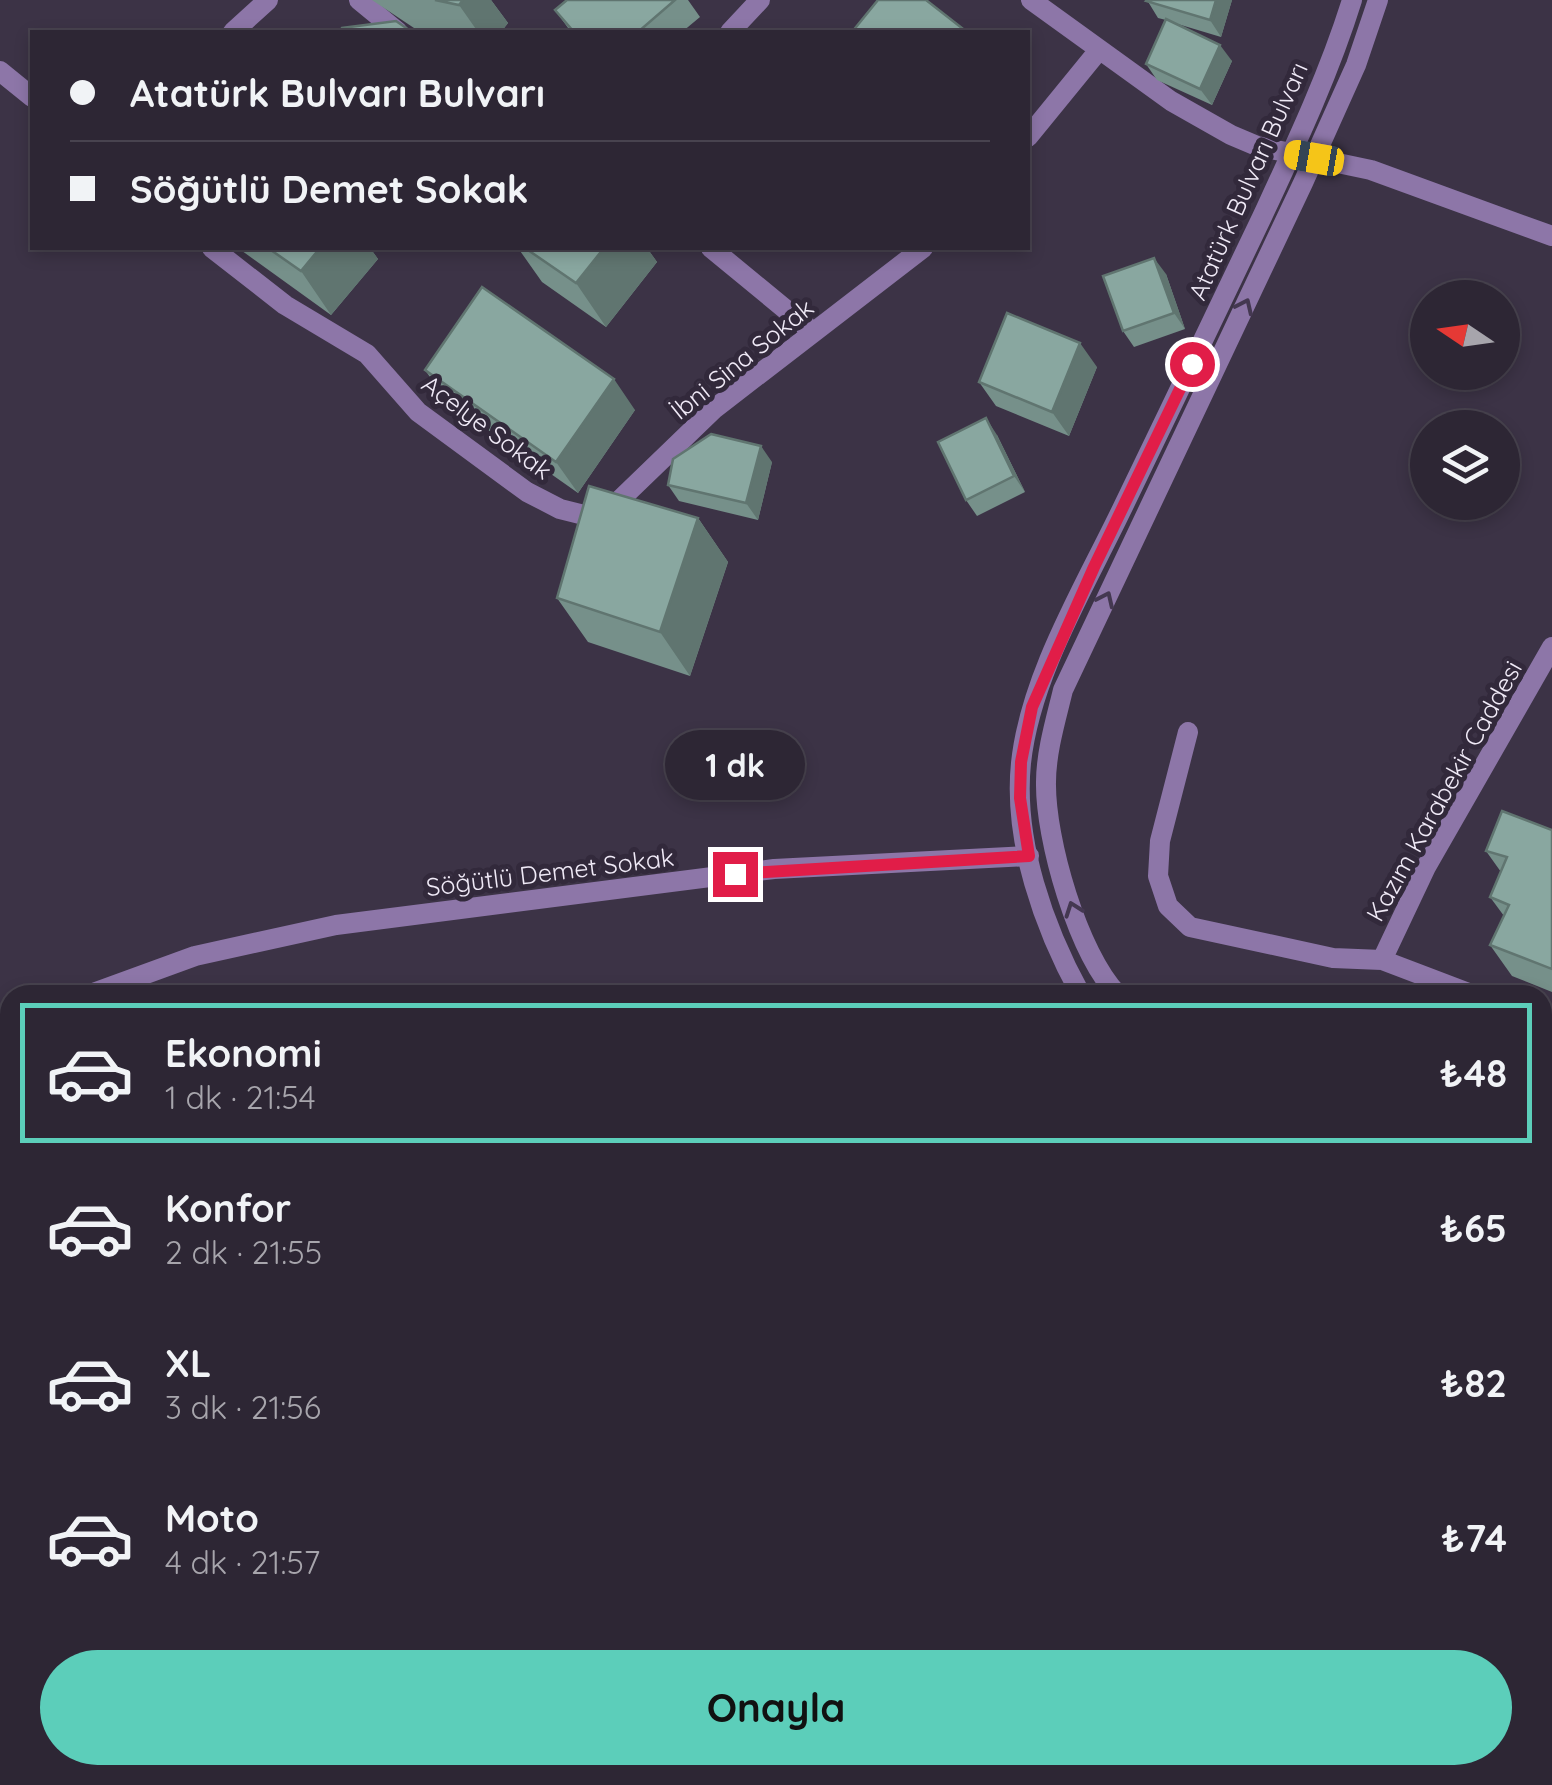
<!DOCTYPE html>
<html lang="tr">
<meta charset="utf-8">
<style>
body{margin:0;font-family:Quicksand,sans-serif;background:#393240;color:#f1f3f6;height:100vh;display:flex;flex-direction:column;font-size:38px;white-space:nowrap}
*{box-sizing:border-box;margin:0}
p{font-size:32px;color:#a7a5ac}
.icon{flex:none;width:55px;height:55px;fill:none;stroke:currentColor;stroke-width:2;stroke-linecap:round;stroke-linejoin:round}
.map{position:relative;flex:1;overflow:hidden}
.sheet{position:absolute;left:0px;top:985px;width:1552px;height:800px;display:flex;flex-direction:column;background:#2d2634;border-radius:30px 30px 0 0;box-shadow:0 5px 15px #0003,0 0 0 2px #48434f}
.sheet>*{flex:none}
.hud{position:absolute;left:30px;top:30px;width:1000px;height:220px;border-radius:0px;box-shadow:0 5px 15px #0003,0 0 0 2px #48434f;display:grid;align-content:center;height:220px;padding:0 40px;background:#2d2634}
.needle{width:65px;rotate:283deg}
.tools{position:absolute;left:1410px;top:280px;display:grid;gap:20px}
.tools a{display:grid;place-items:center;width:110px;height:110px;border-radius:50%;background:#2d2634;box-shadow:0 5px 15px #0003,0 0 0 2px #48434f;font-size:50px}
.end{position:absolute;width:45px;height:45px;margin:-22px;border:12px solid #e11d48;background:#fff;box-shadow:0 0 0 5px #fff}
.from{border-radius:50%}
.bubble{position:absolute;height:70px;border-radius:35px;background:#2d2634;box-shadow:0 5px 15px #0003,0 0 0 2px #48434f;font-size:32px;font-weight:700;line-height:70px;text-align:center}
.car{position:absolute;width:30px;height:60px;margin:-30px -15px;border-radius:12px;box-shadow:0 0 8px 2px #0007;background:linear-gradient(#f5c518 24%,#345 0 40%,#f5c518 0 76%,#345 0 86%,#f5c518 0)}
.hud b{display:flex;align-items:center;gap:35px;height:95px;font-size:38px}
.hud b+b{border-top:2px solid #48434f}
.hud i{width:25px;height:25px;background:#f1f3f6}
ul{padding:18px 0 0;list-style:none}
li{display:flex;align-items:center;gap:30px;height:140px;margin:0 20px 15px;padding:0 20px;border:5px solid transparent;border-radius:0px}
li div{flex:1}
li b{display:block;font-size:38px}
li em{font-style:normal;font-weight:700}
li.current{border-color:#5cceba}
li>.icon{width:90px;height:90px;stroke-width:1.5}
.button{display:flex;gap:20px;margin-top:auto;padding:20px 40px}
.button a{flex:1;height:115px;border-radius:60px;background:#5cceba;color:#111;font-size:40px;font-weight:700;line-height:115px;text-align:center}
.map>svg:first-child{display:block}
.green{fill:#67448a}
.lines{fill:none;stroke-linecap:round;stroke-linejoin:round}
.minor{stroke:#8d76a8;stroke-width:20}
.tertiary{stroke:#8d76a8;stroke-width:20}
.wall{fill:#76908a}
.shaded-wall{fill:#607570}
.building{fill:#89a7a0;stroke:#607570;stroke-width:2.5}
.oneway{stroke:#443851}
.route{stroke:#e11d48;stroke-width:12}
.labels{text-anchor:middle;stroke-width:10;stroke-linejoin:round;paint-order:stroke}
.street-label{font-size:25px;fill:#f0eaf7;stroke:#32293b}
</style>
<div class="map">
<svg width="1552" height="1785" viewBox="0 0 1552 1785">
<rect width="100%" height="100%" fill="#3c3346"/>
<path class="green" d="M1542,1403L1552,1408V1543L1543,1523Z"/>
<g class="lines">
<path class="minor" d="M359,0L398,32
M1031,0L1171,101L1231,135L1257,146L1371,170L1552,236
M233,32L268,0
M730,32L760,0
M0,71L32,97
M1028,137L1099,50
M212,248L285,305L367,354L418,412L527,492L560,509L600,519L714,409L923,248
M711,248L813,332
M1188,732L1160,841L1158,876L1168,906L1190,927L1333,958L1382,960L1474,995
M1382,960L1426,867L1552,647
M88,995L195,956L336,925L774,869L1029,856
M1542,1021L1552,1025
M0,1036L10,1031
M0,1146L10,1153
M0,1468L10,1462
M520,1775L531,1785"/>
<path class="tertiary" d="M1081,995C1044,928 1013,841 1021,763C1030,677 1084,588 1121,511C1168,413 1216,315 1262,217C1295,146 1329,74 1352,0
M1118,995C1078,954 1045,839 1046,782C1046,752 1056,719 1063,690L1303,183L1356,65L1378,0
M1381,1785L1384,1775
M1418,1785L1421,1775"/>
</g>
<path class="wall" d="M372,0H491L508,23L501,32H420Z
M567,0H688L700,17L682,32H571L555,10Z
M1147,0H1232L1221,37L1171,22L1232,61L1212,105L1157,80L1146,64L1166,20L1158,18Z
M238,248H370L378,259L331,315Z
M518,248H647L657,262L606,327L542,282Z
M1166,274L1185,329L1134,347L1123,331Z
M1097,367L1069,436L996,406L979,382Z
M425,370L635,410L578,493L447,401Z
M997,435L1025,492L977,516L966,500Z
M772,462L758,520L679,501L668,485Z
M698,518L728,562L690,676L588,642L557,598Z
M1552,830V992L1512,976L1490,945L1504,916L1490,897L1501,872L1486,851Z
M1552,1152V1187L1542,1173V1165Z
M1542,1241L1552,1248V1369L1542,1362Z"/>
<path class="shaded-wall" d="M463,0H491L508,23L501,32H478L459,5Z
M1216,0H1232L1221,37L1210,20Z
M1220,45L1232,61L1212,105L1200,89Z
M320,248H370L378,259L331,315L301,271Z
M604,248H647L657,262L606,327L576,283Z
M1154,258L1166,274L1185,329L1174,313Z
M1080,343L1097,367L1069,436L1052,412Z
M614,379L635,410L578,493L556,462Z
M986,418L997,435L1025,492L1014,476Z
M761,446L772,462L758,520L746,503Z
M698,518L728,562L690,676L660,632Z
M1552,1336V1364L1542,1350Z"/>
<path class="building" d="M435,0H463L459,5Z
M567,0H675L638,32H574L555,10Z
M878,0H926L967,32H852Z
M1147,0H1216L1210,20L1146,1Z
M1166,19L1220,45L1200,89L1146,64Z
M396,21L412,32H339L342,28Z
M268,248H320L301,271Z
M525,248H604L576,283Z
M1154,258L1174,313L1123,331L1103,276Z
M482,287L614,379L556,462L425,370Z
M1007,313L1080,343L1052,412L979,382Z
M986,418L1014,476L966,500L938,442Z
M711,434L761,446L746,503L668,485L673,459Z
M589,486L698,518L660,632L557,598Z
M1502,811L1552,830V969L1490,945L1509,905L1490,897L1507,857L1486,851Z
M1552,1152V1178L1542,1171V1165Z
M1542,1241L1552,1248V1336L1542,1350Z"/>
<defs><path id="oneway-chevron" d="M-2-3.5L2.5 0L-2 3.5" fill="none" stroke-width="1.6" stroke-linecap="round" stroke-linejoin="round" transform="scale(2.5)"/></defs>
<g class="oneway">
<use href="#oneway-chevron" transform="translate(1245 306) rotate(-65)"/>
<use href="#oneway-chevron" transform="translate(1106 599) rotate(-65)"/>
<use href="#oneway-chevron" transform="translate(1073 909) rotate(-110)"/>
</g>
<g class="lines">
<path class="route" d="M735,874L1029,856L1020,798L1021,762L1032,707L1094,567L1192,364"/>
</g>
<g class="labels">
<g class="street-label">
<text transform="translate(1248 181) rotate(-66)" y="9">Atatürk Bulvarı Bulvarı</text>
<text transform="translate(742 359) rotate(-39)" y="9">İbni Sina Sokak</text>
<text transform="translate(487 427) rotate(37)" y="9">Açelye Sokak</text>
<text transform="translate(1444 791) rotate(-61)" y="9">Kazım Karabekir Caddesi</text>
<text transform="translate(550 872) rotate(-7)" y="9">Söğütlü Demet Sokak</text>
</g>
</g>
</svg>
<div class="tools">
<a><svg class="needle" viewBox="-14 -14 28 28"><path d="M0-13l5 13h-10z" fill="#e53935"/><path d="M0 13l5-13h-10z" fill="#a7a5ac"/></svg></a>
<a><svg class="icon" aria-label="layers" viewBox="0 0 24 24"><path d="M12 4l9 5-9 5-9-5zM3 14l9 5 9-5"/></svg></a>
</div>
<i class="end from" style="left:1192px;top:364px"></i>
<i class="end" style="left:735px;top:874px"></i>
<div class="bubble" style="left:665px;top:730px;width:140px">1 dk</div>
<i class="car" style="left:1314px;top:158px;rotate:280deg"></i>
<div class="hud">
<b><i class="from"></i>Atatürk Bulvarı Bulvarı</b>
<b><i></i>Söğütlü Demet Sokak</b>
</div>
<section class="sheet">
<ul>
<li class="current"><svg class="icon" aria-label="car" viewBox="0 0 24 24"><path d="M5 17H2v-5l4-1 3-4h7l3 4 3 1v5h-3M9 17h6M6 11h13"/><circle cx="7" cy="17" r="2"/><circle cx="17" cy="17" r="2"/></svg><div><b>Ekonomi</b><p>1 dk · 21:54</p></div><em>₺48</em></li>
<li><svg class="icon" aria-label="car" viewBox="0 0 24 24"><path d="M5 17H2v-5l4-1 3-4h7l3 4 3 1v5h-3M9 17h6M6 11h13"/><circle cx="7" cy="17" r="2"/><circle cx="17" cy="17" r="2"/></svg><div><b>Konfor</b><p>2 dk · 21:55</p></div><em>₺65</em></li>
<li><svg class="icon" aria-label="car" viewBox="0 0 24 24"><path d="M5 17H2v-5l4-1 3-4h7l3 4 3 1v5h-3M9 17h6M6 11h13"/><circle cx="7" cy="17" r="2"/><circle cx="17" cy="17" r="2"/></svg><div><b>XL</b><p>3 dk · 21:56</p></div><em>₺82</em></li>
<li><svg class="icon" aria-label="car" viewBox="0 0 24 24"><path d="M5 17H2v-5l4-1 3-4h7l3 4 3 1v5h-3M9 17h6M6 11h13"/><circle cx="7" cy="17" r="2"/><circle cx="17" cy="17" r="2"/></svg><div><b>Moto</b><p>4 dk · 21:57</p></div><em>₺74</em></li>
</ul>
<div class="button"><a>Onayla</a></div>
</section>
</div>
